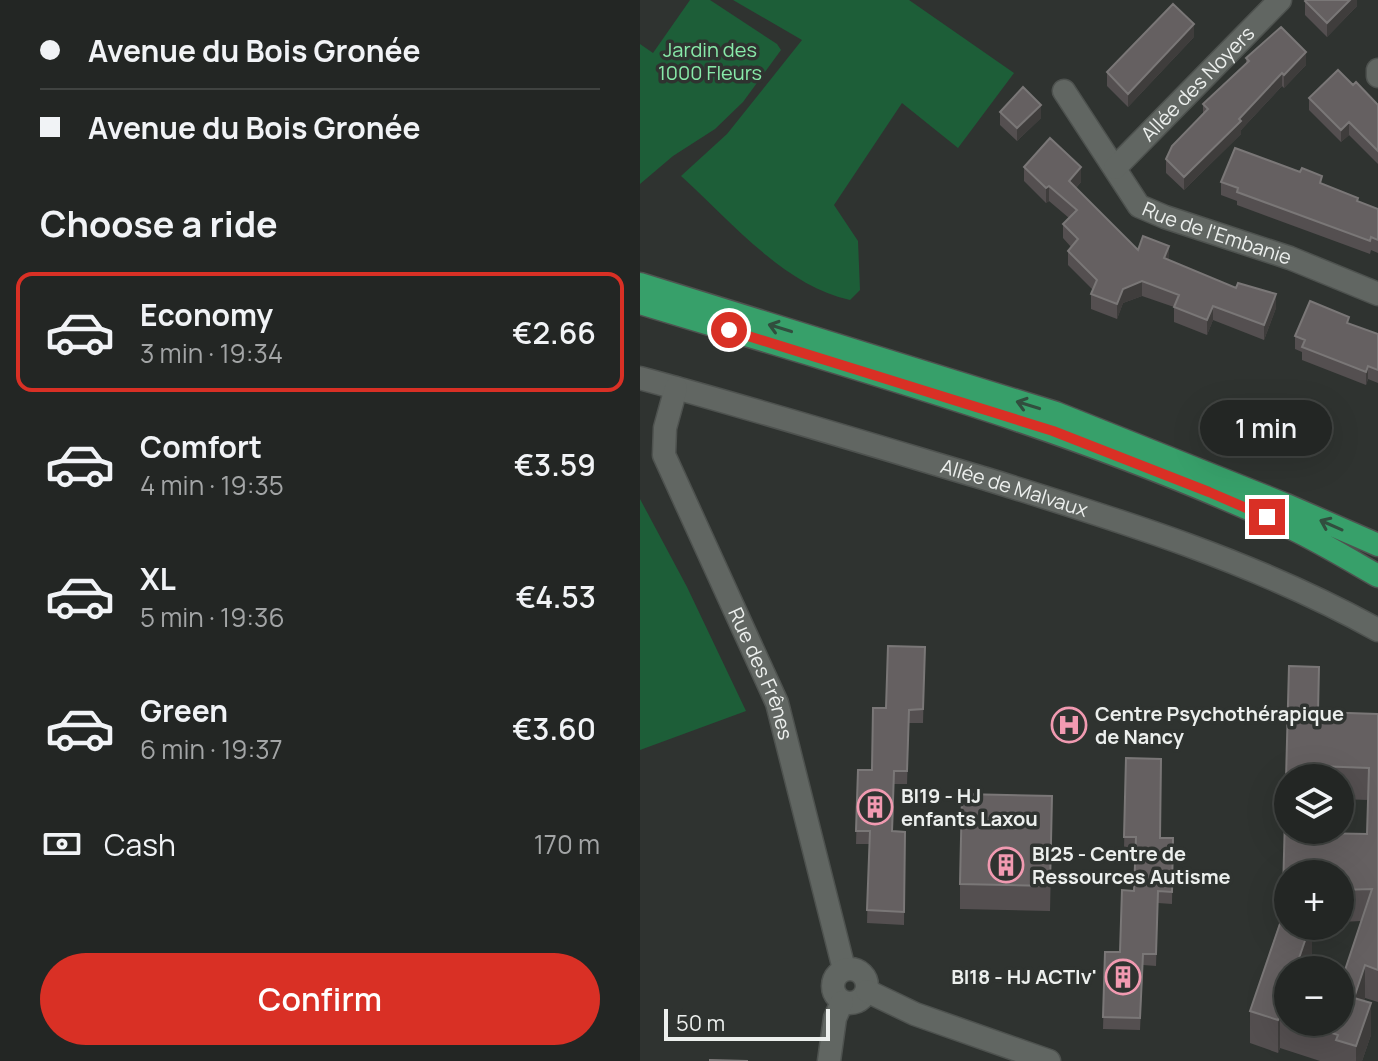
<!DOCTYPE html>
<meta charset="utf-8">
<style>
body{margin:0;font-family:Manrope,sans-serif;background:#2f3231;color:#f1f3f6;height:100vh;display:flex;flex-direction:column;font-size:30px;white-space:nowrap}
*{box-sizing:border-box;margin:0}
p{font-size:26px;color:#a3a5a6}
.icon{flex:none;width:44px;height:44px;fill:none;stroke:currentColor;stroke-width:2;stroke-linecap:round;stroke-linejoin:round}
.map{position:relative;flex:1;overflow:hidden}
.panel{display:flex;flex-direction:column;background:#232624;width:640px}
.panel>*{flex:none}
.top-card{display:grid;align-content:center;height:176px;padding:0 40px;background:#232624}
.fabs{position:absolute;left:634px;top:764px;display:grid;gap:16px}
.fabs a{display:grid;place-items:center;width:80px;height:80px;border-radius:50%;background:#232624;box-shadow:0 8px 32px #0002,0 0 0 2px #404341;font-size:40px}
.scale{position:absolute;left:24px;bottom:20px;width:166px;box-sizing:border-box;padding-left:8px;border:4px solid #ecefed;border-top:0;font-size:22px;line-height:28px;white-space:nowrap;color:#ecefed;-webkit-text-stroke:6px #2f3330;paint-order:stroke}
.end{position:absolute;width:36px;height:36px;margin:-18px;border:10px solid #d93025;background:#fff;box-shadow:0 0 0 4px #fff}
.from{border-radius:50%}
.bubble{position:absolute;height:56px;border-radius:28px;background:#232624;box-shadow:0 8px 32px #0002,0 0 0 2px #404341;font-size:26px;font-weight:600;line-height:56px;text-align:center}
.top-card b{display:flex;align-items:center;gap:28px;height:76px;font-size:30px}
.top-card b+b{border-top:2px solid #404341}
.top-card i{width:20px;height:20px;background:#f1f3f6}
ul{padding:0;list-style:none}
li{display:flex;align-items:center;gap:24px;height:120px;margin:0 16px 12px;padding:0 24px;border:4px solid transparent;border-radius:16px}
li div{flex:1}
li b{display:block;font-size:30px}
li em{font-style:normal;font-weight:600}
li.selected{border-color:#d93025}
li>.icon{width:72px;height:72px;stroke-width:1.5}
h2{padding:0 40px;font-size:36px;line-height:96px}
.pay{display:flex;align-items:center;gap:20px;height:88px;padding:0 40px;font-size:30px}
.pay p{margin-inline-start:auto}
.action{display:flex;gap:16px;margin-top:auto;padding:16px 40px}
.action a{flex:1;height:92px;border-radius:48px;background:#d93025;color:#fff;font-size:32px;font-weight:600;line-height:92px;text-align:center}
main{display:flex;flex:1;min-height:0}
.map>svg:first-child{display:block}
.green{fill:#1d5e38}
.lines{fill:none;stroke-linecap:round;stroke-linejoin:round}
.minor-casing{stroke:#4e524f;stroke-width:25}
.primary-casing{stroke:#4e524f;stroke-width:25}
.minor{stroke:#616662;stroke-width:22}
.primary{stroke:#37a06a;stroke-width:22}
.wall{fill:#544f50;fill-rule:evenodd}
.shaded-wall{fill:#3f3d3c}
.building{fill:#656061;stroke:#7a7777;stroke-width:2;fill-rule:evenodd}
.oneway{stroke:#314e3e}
.route{stroke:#d93025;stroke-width:10}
.labels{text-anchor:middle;stroke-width:7;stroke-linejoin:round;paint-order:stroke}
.park-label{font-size:20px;fill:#88eaa9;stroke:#2f3330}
.street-label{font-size:20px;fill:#ecefed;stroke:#2f3330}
.poi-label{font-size:20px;font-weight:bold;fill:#ecefed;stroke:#2f3330;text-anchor:start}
</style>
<main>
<section class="panel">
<div class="top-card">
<b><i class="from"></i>Avenue du Bois Gronée</b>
<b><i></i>Avenue du Bois Gronée</b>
</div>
<h2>Choose a ride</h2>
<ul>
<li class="selected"><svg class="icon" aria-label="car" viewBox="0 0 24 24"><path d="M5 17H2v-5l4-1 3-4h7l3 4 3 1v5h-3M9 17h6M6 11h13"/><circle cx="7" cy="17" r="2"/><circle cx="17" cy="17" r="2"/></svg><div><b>Economy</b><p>3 min · 19:34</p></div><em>€2.66</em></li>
<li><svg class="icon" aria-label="car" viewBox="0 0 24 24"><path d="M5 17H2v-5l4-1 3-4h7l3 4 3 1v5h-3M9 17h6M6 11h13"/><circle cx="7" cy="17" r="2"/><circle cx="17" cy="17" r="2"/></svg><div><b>Comfort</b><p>4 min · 19:35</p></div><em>€3.59</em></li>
<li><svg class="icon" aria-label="car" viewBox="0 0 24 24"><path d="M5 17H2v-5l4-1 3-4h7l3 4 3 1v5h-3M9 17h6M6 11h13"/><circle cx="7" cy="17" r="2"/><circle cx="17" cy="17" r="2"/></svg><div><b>XL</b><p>5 min · 19:36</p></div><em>€4.53</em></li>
<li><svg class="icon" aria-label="car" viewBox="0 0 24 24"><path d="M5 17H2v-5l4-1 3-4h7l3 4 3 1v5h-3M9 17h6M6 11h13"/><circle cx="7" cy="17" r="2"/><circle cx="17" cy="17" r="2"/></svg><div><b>Green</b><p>6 min · 19:37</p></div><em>€3.60</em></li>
</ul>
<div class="pay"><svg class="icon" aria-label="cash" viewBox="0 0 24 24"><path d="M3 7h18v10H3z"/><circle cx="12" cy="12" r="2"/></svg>Cash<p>170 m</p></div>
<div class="action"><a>Confirm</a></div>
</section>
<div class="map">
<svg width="738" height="1061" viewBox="0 0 738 1061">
<rect width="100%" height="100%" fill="#2f3330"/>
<path class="green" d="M50,0H70L137,44L141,50L103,102L75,129L33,156L0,184V44L13,53Z
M93,0H269L374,73L318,148L262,103L194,205L218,241L220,290L210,300C144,286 90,220 41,176L87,134L162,40Z
M0,499L47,587L106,711L0,750Z"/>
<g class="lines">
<g class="minor-casing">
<g id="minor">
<path d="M738,70V76"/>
<path id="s1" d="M424,91L499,206L525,217L650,258L738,294"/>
<path id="s2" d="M475,168L640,0"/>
<path id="s3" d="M0,378C115,409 229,444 343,478C479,520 613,561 738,630"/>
<path id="s4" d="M36,388L25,428L24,455L137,703L204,969"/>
<circle cx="210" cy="986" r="17"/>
<path d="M227,991L275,1014L409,1061"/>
<path d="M189,1061L195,1018L202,1002"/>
</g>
</g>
<g class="primary-casing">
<path id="primary" d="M0,284L416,413L644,504L738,545
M0,303C220,370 444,431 653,529C682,543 710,560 738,576"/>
</g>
<use href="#minor" class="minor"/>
<use href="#primary" class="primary"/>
</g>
<path class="wall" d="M717,0V6L687,37L665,15V1Z
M554,37L488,107L467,86V72Z
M606,58L666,65L644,88L642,86L601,130V134L544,190L526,173V159L563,114V104L606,63Z
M713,85L738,105V164L709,135L701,142L669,110V98Z
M360,112L401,118L377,141L360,125Z
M384,167L441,182L436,188L498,250L529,260L636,308L624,340L573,320L567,335L534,322V307L502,296L483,303L477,319L451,309V294L453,290L428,265V251L431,247L423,238V224L429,218L409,201L406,203L384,181Z
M581,182L682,184L718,201L738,209V253L731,250L730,254L597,205V201L581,195Z
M709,324L738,334V383L728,379L726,385L662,360V352L655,349V336Z
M285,647L283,723H269L267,784H254L253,831L265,832L264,925L227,923L229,844H216L218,770H232L246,708Z
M649,666L679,667V712L738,714V1002L725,998L724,1001L731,1003V1035L722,1061H680L640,1048L638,1053L610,1043V1011L643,913ZM648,778H700V799L728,800L727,834L676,833V830H648ZM648,874H700V922L721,921L702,979H700V1022H648V970H675L667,967L672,953V926H648Z
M486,758L520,838H533L532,904L518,903L516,966L503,965L500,1030L463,1029L465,952H480L494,891L496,849H484Z
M412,821L410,911L320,909V884Z"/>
<path class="shaded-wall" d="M710,0H717V6L687,37V23Z
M554,24V37L488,107V94Z
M666,52V65L644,88V75Z
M642,73V86L601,130V134L544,190V177Z
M401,105V118L377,141V128Z
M709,122V135L701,142V130Z
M441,167V182L429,195V181Z
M409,186V201L406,203V188Z
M529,246V261L524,258Z
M502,281V296L483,303L477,319V304L483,289Z
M636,294V308L624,340V325Z
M573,306V320L567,335V320Z
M728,366V379L726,385V372Z
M670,926H672V953L666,970L657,964Z
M725,965V998L714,1030V998Z
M731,1003V1035L722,1061H716V1046Z
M640,1016V1048L638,1053V1020Z"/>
<path class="building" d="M666,0H710L687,23L665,1Z
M533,4L554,24L488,94L467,72Z
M641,27L666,52L644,75L642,73L599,119L601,121L544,177L526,159L532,146L568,109L563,104L609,61L606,58Z
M698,70L713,85L716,82L738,105V151L709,122L701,130L669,98Z
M383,87L401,105L377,128L360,112Z
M410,138L441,167L429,181L498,250L503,236L529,246L524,258L596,288L598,283L636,294L624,325L573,306L567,320L534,307L539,295L502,281L483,289L477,304L451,294L457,280L428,251L438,239L423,224L437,210L409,186L406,188L384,167Z
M595,148L660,172L662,168L682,176L680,183L718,198L717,201L738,209V240L731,237L730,241L597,192L598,188L581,182Z
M670,301L709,317L707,323L738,334V370L728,366L726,372L662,347L665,340L655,336Z
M248,646L285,647L283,709L269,710L267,771H254L252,831L265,832L264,912L227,910L230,831H216L218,770H232L233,708H246Z
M649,666L679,667L678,712L738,714V970L725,965L714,998L731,1003L716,1046L696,1040L698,1035L660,1022H700V979H702L732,889L700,890V874H648V891L643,892ZM677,766L729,768L727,834L675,833V830H648V778H676Z
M486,758L521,759L520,838H533L532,892L518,891L516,954H503L500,1018L463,1017L465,952H480L482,890L494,891L496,837H484Z
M322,794L412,796L410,886L320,884Z
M644,912L648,913V926H670L657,964L675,970H648V1018L640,1016L638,1020L610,1011Z
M70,1060L108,1061H70Z"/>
<defs><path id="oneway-shaft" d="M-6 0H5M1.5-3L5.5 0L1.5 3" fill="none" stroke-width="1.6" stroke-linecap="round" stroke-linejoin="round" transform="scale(2)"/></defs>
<g class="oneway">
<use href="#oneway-shaft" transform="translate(140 328) rotate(-163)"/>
<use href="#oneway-shaft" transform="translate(388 405) rotate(-163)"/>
<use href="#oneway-shaft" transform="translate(691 525) rotate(-156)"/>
</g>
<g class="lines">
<path class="route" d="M89,330L413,431L569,492L627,517"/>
</g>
<defs>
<g id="hospital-ring" transform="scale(1.8)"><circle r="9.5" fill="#2f3330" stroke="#f19ab1" stroke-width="1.5"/><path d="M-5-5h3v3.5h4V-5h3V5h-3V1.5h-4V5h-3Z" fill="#f19ab1"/></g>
<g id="building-ring" transform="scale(1.8)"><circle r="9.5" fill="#2f3330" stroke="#f19ab1" stroke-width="1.5"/><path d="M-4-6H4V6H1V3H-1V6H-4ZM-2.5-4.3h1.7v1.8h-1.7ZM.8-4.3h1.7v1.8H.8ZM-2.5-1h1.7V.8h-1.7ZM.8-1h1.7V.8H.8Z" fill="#f19ab1"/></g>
</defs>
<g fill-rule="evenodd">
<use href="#hospital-ring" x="429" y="725"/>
<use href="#building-ring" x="235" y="807"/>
<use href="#building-ring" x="366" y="865"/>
<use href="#building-ring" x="483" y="977"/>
</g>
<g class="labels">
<g class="park-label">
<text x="70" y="57">Jardin des<tspan x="70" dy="23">1000 Fleurs</tspan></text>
</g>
<g class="street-label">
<text dy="7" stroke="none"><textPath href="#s2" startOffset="118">Allée des Noyers</textPath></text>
<text dy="7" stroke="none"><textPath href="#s1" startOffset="220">Rue de l'Embanie</textPath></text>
<text dy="7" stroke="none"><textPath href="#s3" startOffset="390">Allée de Malvaux</textPath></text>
<text dy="7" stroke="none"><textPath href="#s4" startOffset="308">Rue des Frênes</textPath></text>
</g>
<g class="poi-label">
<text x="455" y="721">Centre Psychothérapique<tspan x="455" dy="23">de Nancy</tspan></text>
<text x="261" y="803">BI19 - HJ<tspan x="261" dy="23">enfants Laxou</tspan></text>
<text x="392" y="861">BI25 - Centre de<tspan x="392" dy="23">Ressources Autisme</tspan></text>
<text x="457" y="984" text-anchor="end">BI18 - HJ ACTIv'</text>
</g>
</g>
</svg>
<div class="fabs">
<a><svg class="icon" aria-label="layers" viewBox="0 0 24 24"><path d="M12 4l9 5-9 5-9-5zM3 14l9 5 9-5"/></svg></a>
<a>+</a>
<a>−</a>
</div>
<div class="scale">50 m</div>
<i class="end from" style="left:89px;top:330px"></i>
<i class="end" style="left:627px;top:517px"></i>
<div class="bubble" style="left:560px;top:400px;width:132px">1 min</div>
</div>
</main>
